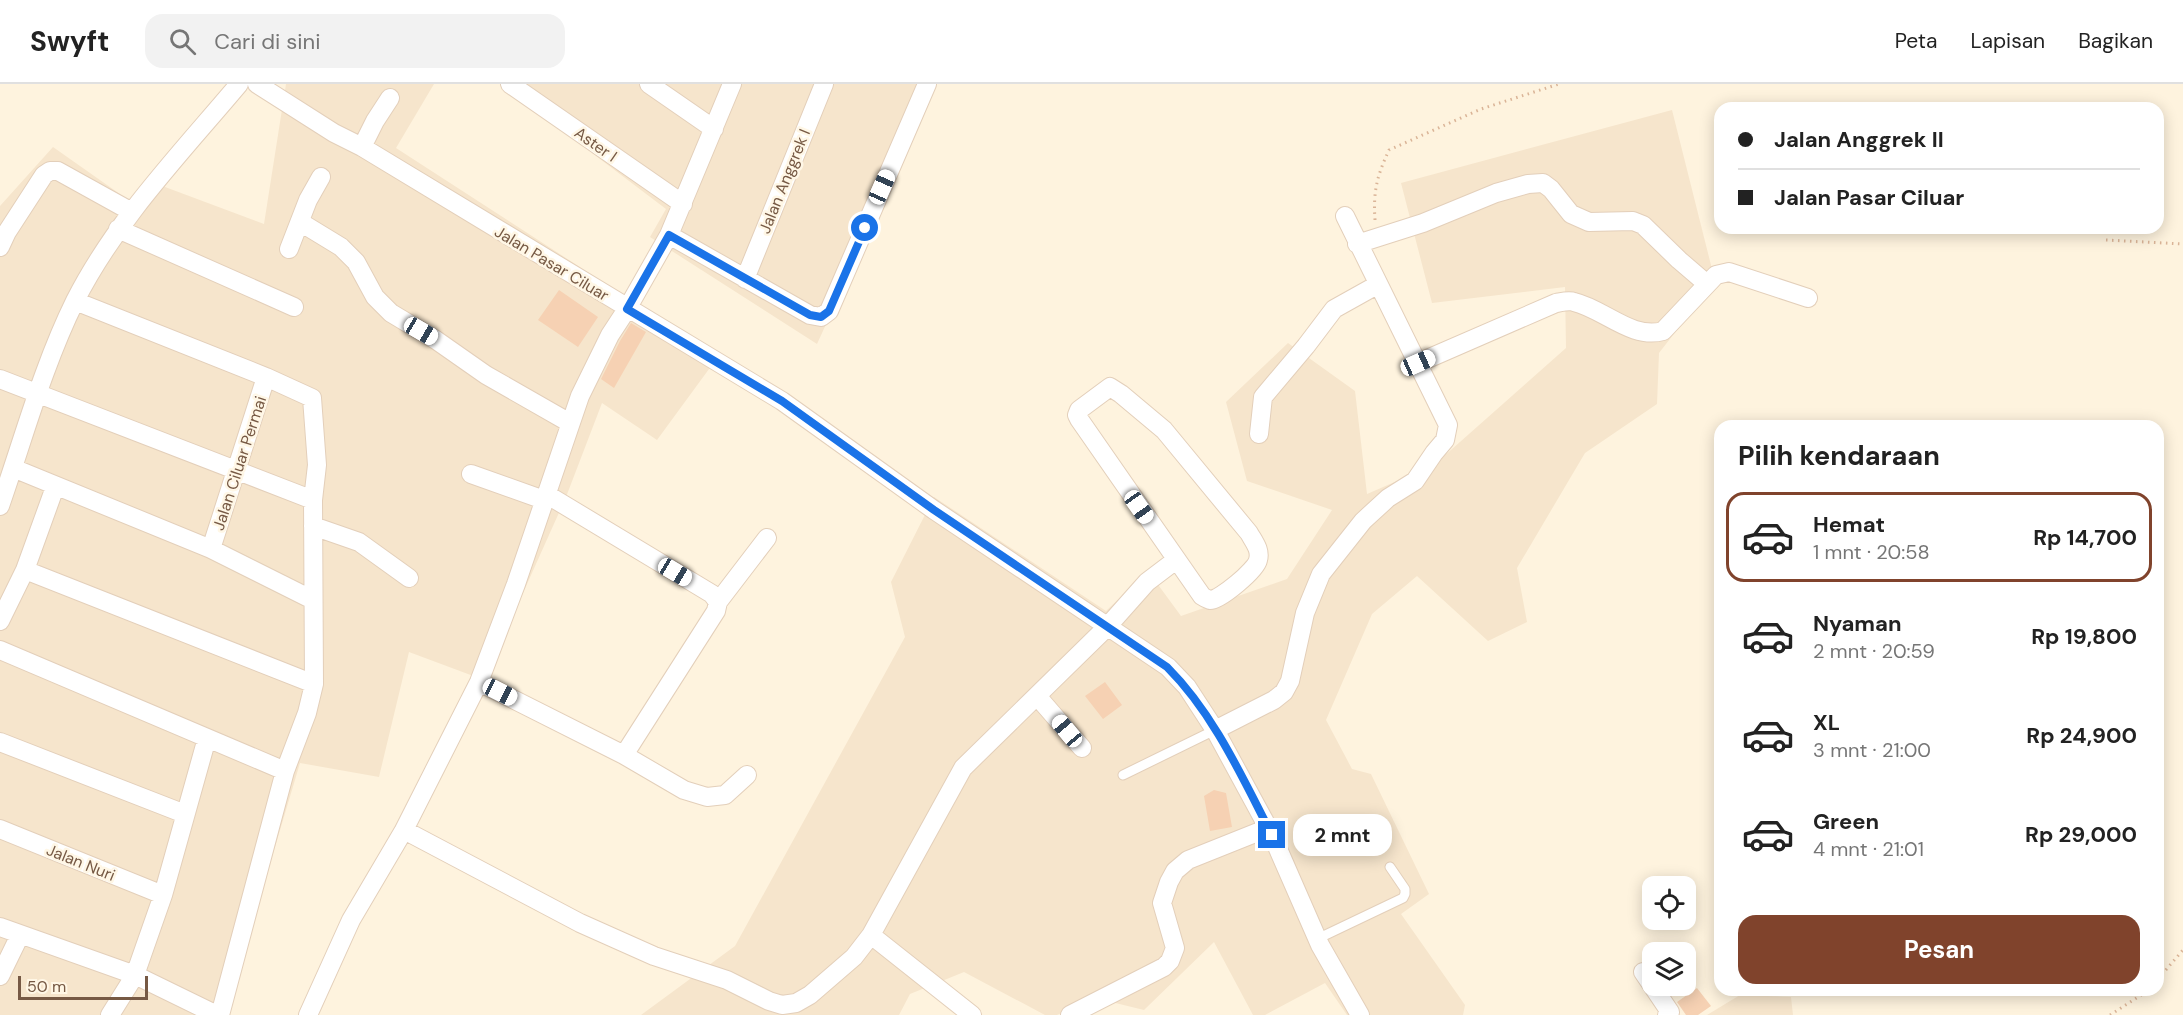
<!DOCTYPE html>
<html lang="id">
<meta charset="utf-8">
<style>
body{margin:0;font-family:"DM Sans",sans-serif;background:#f2f2f2;color:#222;height:100vh;display:flex;flex-direction:column;font-size:22px;white-space:nowrap}
*{box-sizing:border-box;margin:0}
p{font-size:20px;color:#767676}
.icon{flex:none;width:33px;height:33px;fill:none;stroke:currentColor;stroke-width:2;stroke-linecap:round;stroke-linejoin:round}
.map{position:relative;flex:1;overflow:hidden}
.drawer{position:absolute;left:1714px;top:336px;width:450px;height:576px;display:flex;flex-direction:column;background:#fff;border-radius:18px;box-shadow:0 3px 15px #0003}
.drawer>*{flex:none}
.guide{position:absolute;left:1714px;top:18px;width:450px;height:132px;border-radius:18px;box-shadow:0 3px 15px #0003;display:grid;align-content:center;height:132px;padding:0 24px;background:#fff}
.fabs{position:absolute;left:1642px;top:792px;display:grid;gap:12px}
.fabs a{display:grid;place-items:center;width:54px;height:54px;border-radius:12px;background:#fff;box-shadow:0 3px 15px #0003;font-size:30px}
.scale{position:absolute;left:18px;bottom:15px;width:130px;box-sizing:border-box;padding-left:6px;border:3px solid #765944;border-top:0;font-size:16px;line-height:21px;white-space:nowrap;color:#765944;-webkit-text-stroke:4px #fff7e6;paint-order:stroke}
.end{position:absolute;width:27px;height:27px;margin:-14px;border:8px solid #1a73e8;background:#fff;box-shadow:0 0 0 3px #fff}
.from{border-radius:50%}
.bubble{position:absolute;height:42px;border-radius:18px;background:#fff;box-shadow:0 3px 15px #0003;font-size:20px;font-weight:700;line-height:42px;text-align:center}
.car{position:absolute;width:18px;height:36px;margin:-18px -9px;border-radius:8px;box-shadow:0 0 4px 2px #0007;background:linear-gradient(#fff 24%,#345 0 40%,#fff 0 76%,#345 0 86%,#fff 0)}
.guide b{display:flex;align-items:center;gap:21px;height:57px;font-size:22px}
.guide b+b{border-top:2px solid #e0e0e0}
.guide i{width:15px;height:15px;background:#222}
ul{padding:0;list-style:none}
li{display:flex;align-items:center;gap:18px;height:90px;margin:0 12px 9px;padding:0 12px;border:3px solid transparent;border-radius:18px}
li div{flex:1}
li b{display:block;font-size:22px}
li em{font-style:normal;font-weight:700}
li.selected{border-color:#80432c}
li>.icon{width:54px;height:54px;stroke-width:1.5}
h2{padding:0 24px;font-size:27px;line-height:72px}
.primary-button{display:flex;gap:12px;margin-top:auto;padding:12px 24px}
.primary-button a{flex:1;height:69px;border-radius:18px;background:#80432c;color:#fff;font-size:24px;font-weight:700;line-height:69px;text-align:center}
header{display:flex;align-items:center;gap:36px;box-sizing:border-box;height:84px;padding:0 30px;background:#fff;border-bottom:2px solid #e0e0e0}
header strong{font-size:28px}
nav{display:flex;gap:33px;margin-inline-start:auto;font-size:21px}
.search{width:420px;height:54px;background:#f2f2f2;display:flex;align-items:center;gap:15px;box-sizing:border-box;padding:0 21px;border-radius:18px;color:#767676;font-size:22px}
.map>svg:first-child{display:block}
.residential{fill:#f6e5cc}
.building{fill:#f6d1b3}
.lines{fill:none;stroke-linecap:round;stroke-linejoin:round}
.lane-casing{stroke:#e3cfba;stroke-width:11}
.street-casing{stroke:#e3cfba;stroke-width:20}
.path{stroke:#dab497;stroke-width:3;stroke-dasharray:1.5 4.5;stroke-linecap:butt}
.lane{stroke:#fff;stroke-width:9}
.street{stroke:#fff;stroke-width:18}
.route{stroke:#1a73e8;stroke-width:8}
.labels{text-anchor:middle;stroke-width:5;stroke-linejoin:round;paint-order:stroke}
.street-label{font-size:16px;fill:#765944;stroke:#fff7e6}
</style>
<header>
<strong>Swyft</strong>
<div class="search"><svg class="icon" aria-label="search" viewBox="0 0 24 24"><circle cx="10" cy="10" r="6"/><path d="M15 15l6 6"/></svg>Cari di sini</div>
<nav><a>Peta</a><a>Lapisan</a><a>Bagikan</a></nav>
</header>
<div class="map">
<svg width="2183" height="931" viewBox="0 0 2183 931">
<rect width="100%" height="100%" fill="#fef3de"/>
<path class="residential" d="M286,0H434L396,64L620,209L720,270L657,356L602,319L566,413L484,596L409,568L379,693L300,679L225,931H0V122L53,63L134,120L149,97L264,140Z
M501,0H936L817,260L650,153L666,125Z
M1672,26L1715,197L1659,269L1657,320L1585,369L1517,484L1527,538L1488,557L1417,492L1372,530L1326,636L1352,685L1371,690L1429,810L1401,830L1465,921L1463,931H1347L1325,899L1265,931H1253L1214,858L1144,926L1095,914L1057,931H1045L964,888L910,910L899,931H641L735,862L905,553L891,498L934,413L1106,527L1148,487L1181,532L1287,495L1332,426L1247,397L1226,318L1288,259L1355,307L1367,410L1434,381L1566,264L1565,203L1432,219L1401,99Z
M1740,911L1791,913L1793,931H1707Z"/>
<path class="building" d="M559,206L598,233L578,263L538,236Z
M631,239L646,248L614,304L601,295L620,257Z
M1105,598L1122,621L1103,635L1085,612Z
M1214,706L1226,709L1232,743L1210,747L1204,712Z
M1697,904L1711,922L1698,931H1686L1677,918Z"/>
<g class="lines">
<g class="lane-casing">
<path id="lane" d="M1123,691L1215,646
M1317,855L1403,814L1405,810V805L1390,783"/>
</g>
<g class="street-casing">
<path id="street" d="M257,0L334,49L362,63L782,317L934,426L1168,583L1187,603L1215,646L1272,751L1320,861L1360,931
M510,0L683,120
M649,0L714,45
M362,63L375,37L390,14
M300,138L341,163L356,178L375,213L391,229L436,256L486,291L570,339
M118,145L294,223
M669,151L810,231L821,233L829,227L927,0
M1357,160L1423,139L1496,109L1528,100L1543,99L1551,105L1571,130L1589,138L1633,137L1643,141L1679,176L1707,200
M0,163L7,148L44,91L50,87H58L132,128
M289,165L308,116L321,93
M745,195L824,0
M75,217L266,293L312,314L317,381L313,416L314,600L307,629L285,687L220,931
M1418,279L1556,219C1562,218 1569,216 1574,218C1604,225 1632,256 1663,247L1716,191L1729,188L1808,214
M0,295L313,416
M1110,303L1121,310L1164,346L1249,449C1254,458 1261,466 1258,476C1256,486 1220,516 1210,516C1207,515 1205,514 1202,512L1079,335L1077,331L1079,326Z
M1259,350L1263,313L1306,262L1334,225L1377,201
M13,384L211,465L313,516
M471,390L544,416
M546,410L712,510L718,518L716,527L624,671
M0,422C24,353 43,282 75,217C116,136 181,69 239,0
M313,442L359,458L409,494
M211,465L266,293
M25,486L314,600
M718,518L767,454
M0,537L25,486L55,403
M0,566L285,687
M479,598L624,671L684,706L707,713L725,711L747,691
M1037,612L1082,664
M1215,646L1274,616L1284,608L1290,597L1305,529L1321,490L1363,437L1388,414L1415,397L1434,369L1445,356L1448,341L1345,132
M0,658L185,730
M0,745L163,811
M404,746L580,839L654,872L727,896L769,917L782,921L796,919L810,911L854,873L871,851L963,684L1107,543L1147,498L1176,476
M0,843L135,891L217,931
M871,851L972,931
M1643,888L1670,928L1667,931
M0,892L20,851
M110,931L135,891L163,811L207,654
M308,931L351,836L404,746L479,598L516,500L580,312L610,251L627,225L669,151L732,0
M1070,931L1164,883L1170,877L1175,864L1162,819L1169,798L1175,787L1188,776L1268,744"/>
</g>
<path class="path" d="M1375,136C1373,107 1377,92 1389,66L1481,25L1559,0
M2106,156L2183,160
M2158,895L2183,866
M2110,931L2149,906"/>
<use href="#lane" class="lane"/>
<use href="#street" class="street"/>
</g>
<g class="lines">
<path class="route" d="M865,144L829,227L821,233L810,231L669,151L627,225L782,317L934,426L1167,583C1214,630 1242,693 1272,751"/>
</g>
<g class="labels">
<g class="street-label">
<text transform="translate(596 60) rotate(35)" y="6">Aster I</text>
<text transform="translate(784 97) rotate(-68)" y="6">Jalan Anggrek I</text>
<text transform="translate(552 179) rotate(31)" y="6">Jalan Pasar Ciluar</text>
<text transform="translate(239 379) rotate(-72)" y="6">Jalan Ciluar Permai</text>
<text transform="translate(81 778) rotate(22)" y="6">Jalan Nuri</text>
</g>
</g>
</svg>
<div class="fabs">
<a><svg class="icon" aria-label="locate" viewBox="0 0 24 24"><circle cx="12" cy="12" r="6"/><path d="M12 2v4M12 18v4M2 12h4M18 12h4"/></svg></a>
<a><svg class="icon" aria-label="layers" viewBox="0 0 24 24"><path d="M12 4l9 5-9 5-9-5zM3 14l9 5 9-5"/></svg></a>
</div>
<div class="scale">50 m</div>
<i class="end from" style="left:865px;top:144px"></i>
<i class="end" style="left:1272px;top:751px"></i>
<div class="bubble" style="left:1293px;top:730px;width:99px">2 mnt</div>
<i class="car" style="left:882px;top:103px;rotate:24deg"></i>
<i class="car" style="left:421px;top:247px;rotate:120deg"></i>
<i class="car" style="left:1418px;top:279px;rotate:66deg"></i>
<i class="car" style="left:1139px;top:423px;rotate:145deg"></i>
<i class="car" style="left:675px;top:488px;rotate:121deg"></i>
<i class="car" style="left:500px;top:608px;rotate:117deg"></i>
<i class="car" style="left:1067px;top:647px;rotate:320deg"></i>
<div class="guide">
<b><i class="from"></i>Jalan Anggrek II</b>
<b><i></i>Jalan Pasar Ciluar</b>
</div>
<section class="drawer">
<h2>Pilih kendaraan</h2>
<ul>
<li class="selected"><svg class="icon" aria-label="car" viewBox="0 0 24 24"><path d="M5 17H2v-5l4-1 3-4h7l3 4 3 1v5h-3M9 17h6M6 11h13"/><circle cx="7" cy="17" r="2"/><circle cx="17" cy="17" r="2"/></svg><div><b>Hemat</b><p>1 mnt · 20:58</p></div><em>Rp 14,700</em></li>
<li><svg class="icon" aria-label="car" viewBox="0 0 24 24"><path d="M5 17H2v-5l4-1 3-4h7l3 4 3 1v5h-3M9 17h6M6 11h13"/><circle cx="7" cy="17" r="2"/><circle cx="17" cy="17" r="2"/></svg><div><b>Nyaman</b><p>2 mnt · 20:59</p></div><em>Rp 19,800</em></li>
<li><svg class="icon" aria-label="car" viewBox="0 0 24 24"><path d="M5 17H2v-5l4-1 3-4h7l3 4 3 1v5h-3M9 17h6M6 11h13"/><circle cx="7" cy="17" r="2"/><circle cx="17" cy="17" r="2"/></svg><div><b>XL</b><p>3 mnt · 21:00</p></div><em>Rp 24,900</em></li>
<li><svg class="icon" aria-label="car" viewBox="0 0 24 24"><path d="M5 17H2v-5l4-1 3-4h7l3 4 3 1v5h-3M9 17h6M6 11h13"/><circle cx="7" cy="17" r="2"/><circle cx="17" cy="17" r="2"/></svg><div><b>Green</b><p>4 mnt · 21:01</p></div><em>Rp 29,000</em></li>
</ul>
<div class="primary-button"><a>Pesan</a></div>
</section>
</div>
